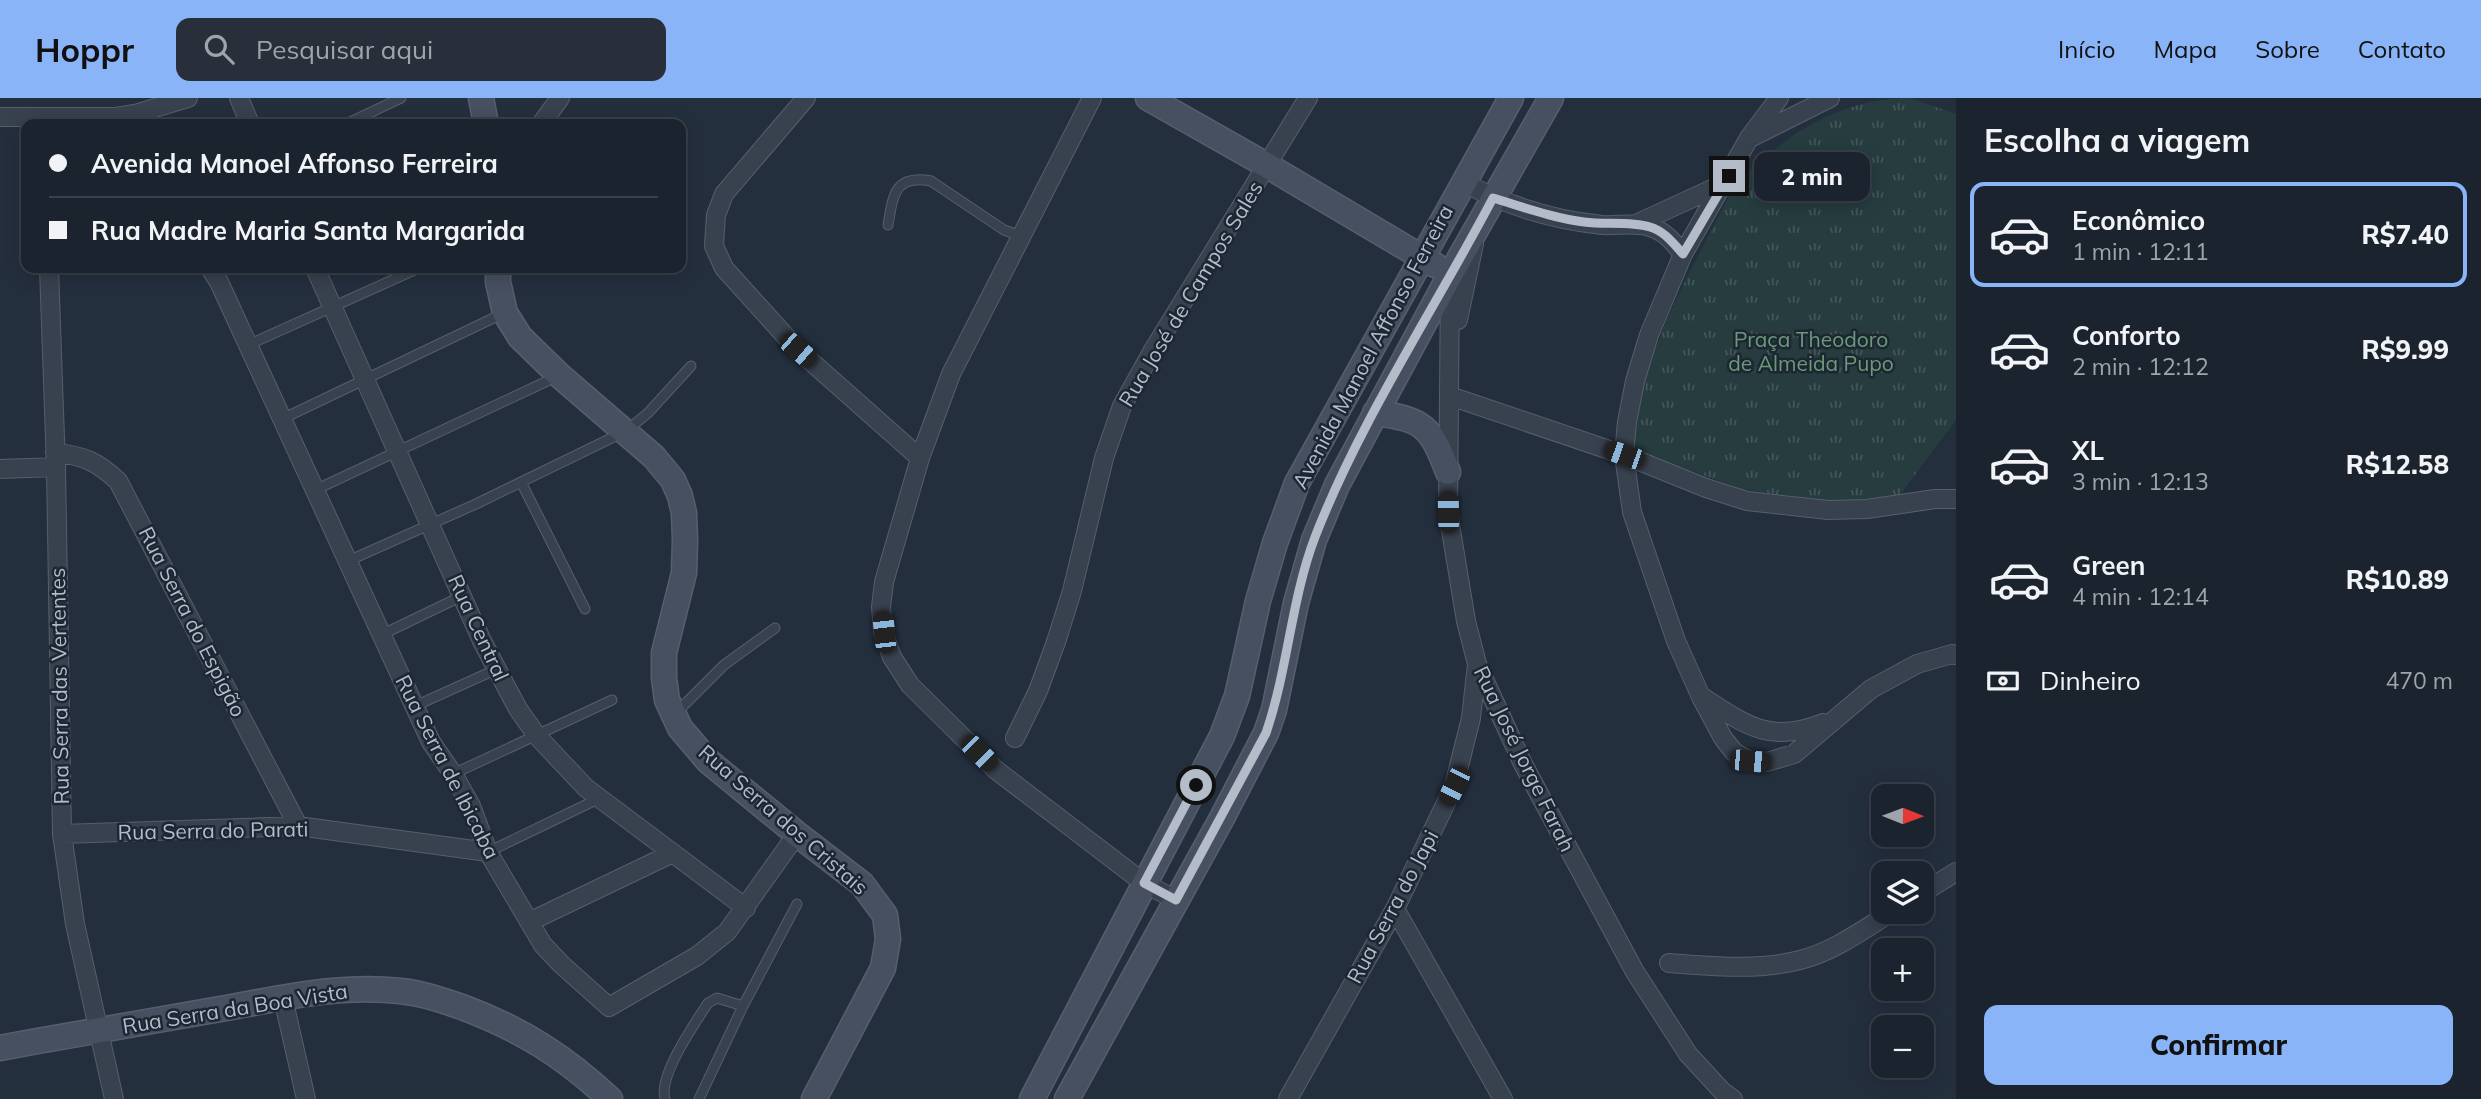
<!DOCTYPE html>
<html lang="pt">
<meta charset="utf-8">
<style>
body{margin:0;font-family:Mulish,sans-serif;background:#282f3a;color:#f1f3f6;height:100vh;display:flex;flex-direction:column;font-size:26px;white-space:nowrap}
*{box-sizing:border-box;margin:0}
p{font-size:23px;color:#a0a4aa}
.icon{flex:none;width:38px;height:38px;fill:none;stroke:currentColor;stroke-width:2;stroke-linecap:round;stroke-linejoin:round}
.map{position:relative;flex:1;overflow:hidden}
.sheet{display:flex;flex-direction:column;background:#1b232e;width:525px}
.sheet>*{flex:none}
.banner{position:absolute;left:21px;top:21px;width:665px;height:154px;border-radius:14px;box-shadow:0 4px 18px #0003,0 0 0 2px #39404a;display:grid;align-content:center;height:154px;padding:0 28px;background:#1b232e}
.needle{width:46px;rotate:91deg}
.controls{position:absolute;left:1871px;top:686px;display:grid;gap:14px}
.controls a{display:grid;place-items:center;width:63px;height:63px;border-radius:14px;background:#1b232e;box-shadow:0 4px 18px #0003,0 0 0 2px #39404a;font-size:35px}
.end{position:absolute;width:32px;height:32px;margin:-16px;border:9px solid #b4bcc9;background:#111;box-shadow:0 0 0 4px #111}
.from{border-radius:50%}
.bubble{position:absolute;height:49px;border-radius:14px;background:#1b232e;box-shadow:0 4px 18px #0003,0 0 0 2px #39404a;font-size:23px;font-weight:800;line-height:49px;text-align:center}
.car{position:absolute;width:21px;height:42px;margin:-21px -10px;border-radius:9px;box-shadow:0 0 5px 2px #0007;background:linear-gradient(#222 24%,#8ab4d8 0 40%,#222 0 76%,#8ab4d8 0 86%,#222 0)}
.banner b{display:flex;align-items:center;gap:24px;height:66px;font-size:26px}
.banner b+b{border-top:2px solid #39404a}
.banner i{width:18px;height:18px;background:#f1f3f6}
ul{padding:0;list-style:none}
li{display:flex;align-items:center;gap:21px;height:105px;margin:0 14px 10px;padding:0 14px;border:4px solid transparent;border-radius:14px}
li div{flex:1}
li b{display:block;font-size:26px}
li em{font-style:normal;font-weight:800}
li.on{border-color:#8ab4f8}
li>.icon{width:63px;height:63px;stroke-width:1.5}
h2{padding:0 28px;font-size:32px;line-height:84px}
.pay{display:flex;align-items:center;gap:18px;height:77px;padding:0 28px;font-size:26px}
.pay p{margin-inline-start:auto}
.action{display:flex;gap:14px;margin-top:auto;padding:14px 28px}
.action a{flex:1;height:80px;border-radius:14px;background:#8ab4f8;color:#111;font-size:28px;font-weight:800;line-height:80px;text-align:center}
header{display:flex;align-items:center;gap:42px;box-sizing:border-box;height:98px;padding:0 35px;background:#8ab4f8;color:#111}
header strong{font-size:33px}
nav{display:flex;gap:38px;margin-inline-start:auto;font-size:24px}
.search{width:490px;height:63px;background:#282f3a;display:flex;align-items:center;gap:18px;box-sizing:border-box;padding:0 24px;border-radius:14px;color:#a0a4aa;font-size:26px}
main{display:flex;flex:1;min-height:0}
.map>svg:first-child{display:block}
.grass{fill:url(#grass-tufts)}
.lines{fill:none;stroke-linecap:round;stroke-linejoin:round}
.lane-casing{stroke:#565f6c;stroke-width:11}
.street-casing{stroke:#565f6c;stroke-width:20}
.secondary-casing{stroke:#565f6c;stroke-width:27}
.lane{stroke:#38414e;stroke-width:9}
.street{stroke:#38414e;stroke-width:18}
.secondary{stroke:#465061;stroke-width:24}
.route{stroke:#b4bcc9;stroke-width:9}
.labels{text-anchor:middle;stroke-width:5;stroke-linejoin:round;paint-order:stroke}
.street-label{font-size:21px;fill:#b4bcc9;stroke:#1d2633}
.park-label{font-size:21px;fill:#6b9a76;stroke:#1d2633}
</style>
<header>
<strong>Hoppr</strong>
<div class="search"><svg class="icon" aria-label="search" viewBox="0 0 24 24"><circle cx="10" cy="10" r="6"/><path d="M15 15l6 6"/></svg>Pesquisar aqui</div>
<nav><a>Início</a><a>Mapa</a><a>Sobre</a><a>Contato</a></nav>
</header>
<main>
<div class="map">
<svg width="1956" height="1001" viewBox="0 0 1956 1001">
<defs>
<pattern id="grass-tufts" width="24" height="20" patternUnits="userSpaceOnUse" patternTransform="scale(1.75)"><rect width="24" height="20" fill="#263c3f"/><path d="M3 7l-1-3M5 7V3M7 7l1-3M15 17l-1-3M17 17v-4M19 17l1-3" fill="none" stroke="#435659"/></pattern>
</defs>
<rect width="100%" height="100%" fill="#242f3e"/>
<path class="grass" d="M1910,0L1956,16V322L1897,401L1832,404L1742,391L1631,351C1640,275 1671,207 1707,141C1717,122 1726,102 1738,84C1744,76 1754,69 1761,63C1803,25 1853,0 1910,0Z"/>
<g class="lines">
<g class="lane-casing">
<path id="lane" d="M346,26L401,0
M888,127C893,98 894,76 931,83L1004,132L1021,138
M248,247L419,170
M282,321L504,215
M521,384L585,511
M315,392L558,278
M348,463L476,406L626,333L648,315L691,268
M381,537L462,498
M415,608L497,571
M677,614L724,567L775,530
M453,676L612,602
M488,754L600,700
M665,1001C658,978 695,925 708,905L717,900L743,908
M699,1001L743,908L797,806"/>
</g>
<g class="street-casing">
<path id="street" d="M239,0L250,26
M806,0L724,96L716,117L714,148L724,170L798,252L920,360
M1092,0L951,276L920,360L884,484L881,509L883,534L892,559L910,587L996,672L1144,785L1176,802
M1779,0L1749,40L1683,156L1649,237L1635,283L1627,324L1624,357L1632,414L1676,543L1701,599L1723,640L1734,654L1750,663L1767,664L1794,656L1871,591L1917,566L1952,556L1956,557
M0,19H116L135,16L188,0
M541,26L560,0
M1752,39L1830,0
M1463,84C1505,107 1554,122 1602,127C1618,128 1635,124 1650,129C1665,133 1674,145 1683,156
M1636,126L1725,85
M49,170L56,369L62,736L75,826L114,1001
M210,170L219,184L431,644L453,676L471,708L488,754L543,847L562,867L609,909L697,858L727,834L797,736
M315,170L482,543L518,611L537,638L586,690L746,810
M1450,181L1448,414L1466,523L1477,566L1523,666L1635,874L1688,956L1722,993L1733,1001
M1458,222L1474,146
M1450,298L1624,357L1706,390L1747,403L1828,412L1867,411L1935,401H1956
M55,354C85,359 95,362 118,383L298,728
M0,371L56,369
M1704,600C1747,628 1771,646 1823,625
M1015,640L1038,593L1056,544L1072,493L1104,360L1122,308L1152,254L1308,0
M62,736L298,728L488,754
M1922,795L1956,774
M1395,811L1503,1001
M529,824L673,755
M1669,865C1712,868 1759,873 1800,862C1833,854 1864,831 1892,814
M283,900L306,1001
M1288,1001L1395,811L1454,688L1471,620L1477,566"/>
</g>
<g class="secondary-casing">
<path id="secondary" d="M481,0L486,26
M1148,0L1268,68L1435,167
M498,170V184L505,215L520,239L559,277L654,359L673,382L680,398L684,415L685,442L684,475L664,555V580L667,602L680,630L708,663L797,736L862,786L885,817L888,841L883,870L814,1001
M1375,315C1424,321 1431,329 1448,374
M0,950C75,936 150,923 226,910C282,900 342,886 400,893C422,895 441,902 462,909C521,931 564,958 610,1001
M1032,1001L1222,638L1237,598L1258,503L1275,445L1297,385L1511,0
M1067,1001L1222,720L1266,635L1274,612L1296,505L1314,442L1337,387L1450,177L1551,0"/>
</g>
<use href="#lane" class="lane"/>
<use href="#street" class="street"/>
<use href="#secondary" class="secondary"/>
</g>
<g class="lines">
<path class="route" d="M1196,687L1144,785L1176,802L1266,635C1288,571 1291,502 1315,439C1361,321 1434,212 1493,100C1523,109 1553,120 1584,124C1605,127 1629,123 1650,129C1664,133 1673,145 1683,156L1729,78"/>
</g>
<g class="labels">
<g class="street-label">
<text transform="translate(1191 196) rotate(-59)" y="7">Rua José de Campos Sales</text>
<text transform="translate(1373 249) rotate(-62)" y="7">Avenida Manoel Affonso Ferreira</text>
<text transform="translate(192 524) rotate(63)" y="7">Rua Serra do Espigão</text>
<text transform="translate(478 530) rotate(65)" y="7">Rua Central</text>
<text transform="translate(60 588) rotate(-91)" y="7">Rua Serra das Vertentes</text>
<text transform="translate(1524 661) rotate(64)" y="7">Rua José Jorge Farah</text>
<text transform="translate(447 669) rotate(63)" y="7">Rua Serra de Ibicaba</text>
<text transform="translate(783 722) rotate(41)" y="7">Rua Serra dos Cristais</text>
<text transform="translate(213 733) rotate(-1)" y="7">Rua Serra do Parati</text>
<text transform="translate(1393 809) rotate(-62)" y="7">Rua Serra do Japi</text>
<text transform="translate(235 911) rotate(-9)" y="7">Rua Serra da Boa Vista</text>
</g>
<g class="park-label">
<text x="1811" y="249">Praça Theodoro<tspan x="1811" dy="24">de Almeida Pupo</tspan></text>
</g>
</g>
</svg>
<div class="controls">
<a><svg class="needle" viewBox="-14 -14 28 28"><path d="M0-13l5 13h-10z" fill="#e53935"/><path d="M0 13l5-13h-10z" fill="#a0a4aa"/></svg></a>
<a><svg class="icon" aria-label="layers" viewBox="0 0 24 24"><path d="M12 4l9 5-9 5-9-5zM3 14l9 5 9-5"/></svg></a>
<a>+</a>
<a>−</a>
</div>
<i class="end from" style="left:1196px;top:687px"></i>
<i class="end" style="left:1729px;top:78px"></i>
<div class="bubble" style="left:1754px;top:54px;width:116px">2 min</div>
<i class="car" style="left:798px;top:252px;rotate:131deg"></i>
<i class="car" style="left:1624px;top:357px;rotate:289deg"></i>
<i class="car" style="left:1448px;top:414px;rotate:359deg"></i>
<i class="car" style="left:884px;top:534px;rotate:354deg"></i>
<i class="car" style="left:979px;top:655px;rotate:135deg"></i>
<i class="car" style="left:1750px;top:663px;rotate:95deg"></i>
<i class="car" style="left:1454px;top:688px;rotate:206deg"></i>
<div class="banner">
<b><i class="from"></i>Avenida Manoel Affonso Ferreira</b>
<b><i></i>Rua Madre Maria Santa Margarida</b>
</div>
</div>
<section class="sheet">
<h2>Escolha a viagem</h2>
<ul>
<li class="on"><svg class="icon" aria-label="car" viewBox="0 0 24 24"><path d="M5 17H2v-5l4-1 3-4h7l3 4 3 1v5h-3M9 17h6M6 11h13"/><circle cx="7" cy="17" r="2"/><circle cx="17" cy="17" r="2"/></svg><div><b>Econômico</b><p>1 min · 12:11</p></div><em>R$7.40</em></li>
<li><svg class="icon" aria-label="car" viewBox="0 0 24 24"><path d="M5 17H2v-5l4-1 3-4h7l3 4 3 1v5h-3M9 17h6M6 11h13"/><circle cx="7" cy="17" r="2"/><circle cx="17" cy="17" r="2"/></svg><div><b>Conforto</b><p>2 min · 12:12</p></div><em>R$9.99</em></li>
<li><svg class="icon" aria-label="car" viewBox="0 0 24 24"><path d="M5 17H2v-5l4-1 3-4h7l3 4 3 1v5h-3M9 17h6M6 11h13"/><circle cx="7" cy="17" r="2"/><circle cx="17" cy="17" r="2"/></svg><div><b>XL</b><p>3 min · 12:13</p></div><em>R$12.58</em></li>
<li><svg class="icon" aria-label="car" viewBox="0 0 24 24"><path d="M5 17H2v-5l4-1 3-4h7l3 4 3 1v5h-3M9 17h6M6 11h13"/><circle cx="7" cy="17" r="2"/><circle cx="17" cy="17" r="2"/></svg><div><b>Green</b><p>4 min · 12:14</p></div><em>R$10.89</em></li>
</ul>
<div class="pay"><svg class="icon" aria-label="cash" viewBox="0 0 24 24"><path d="M3 7h18v10H3z"/><circle cx="12" cy="12" r="2"/></svg>Dinheiro<p>470 m</p></div>
<div class="action"><a>Confirmar</a></div>
</section>
</main>
